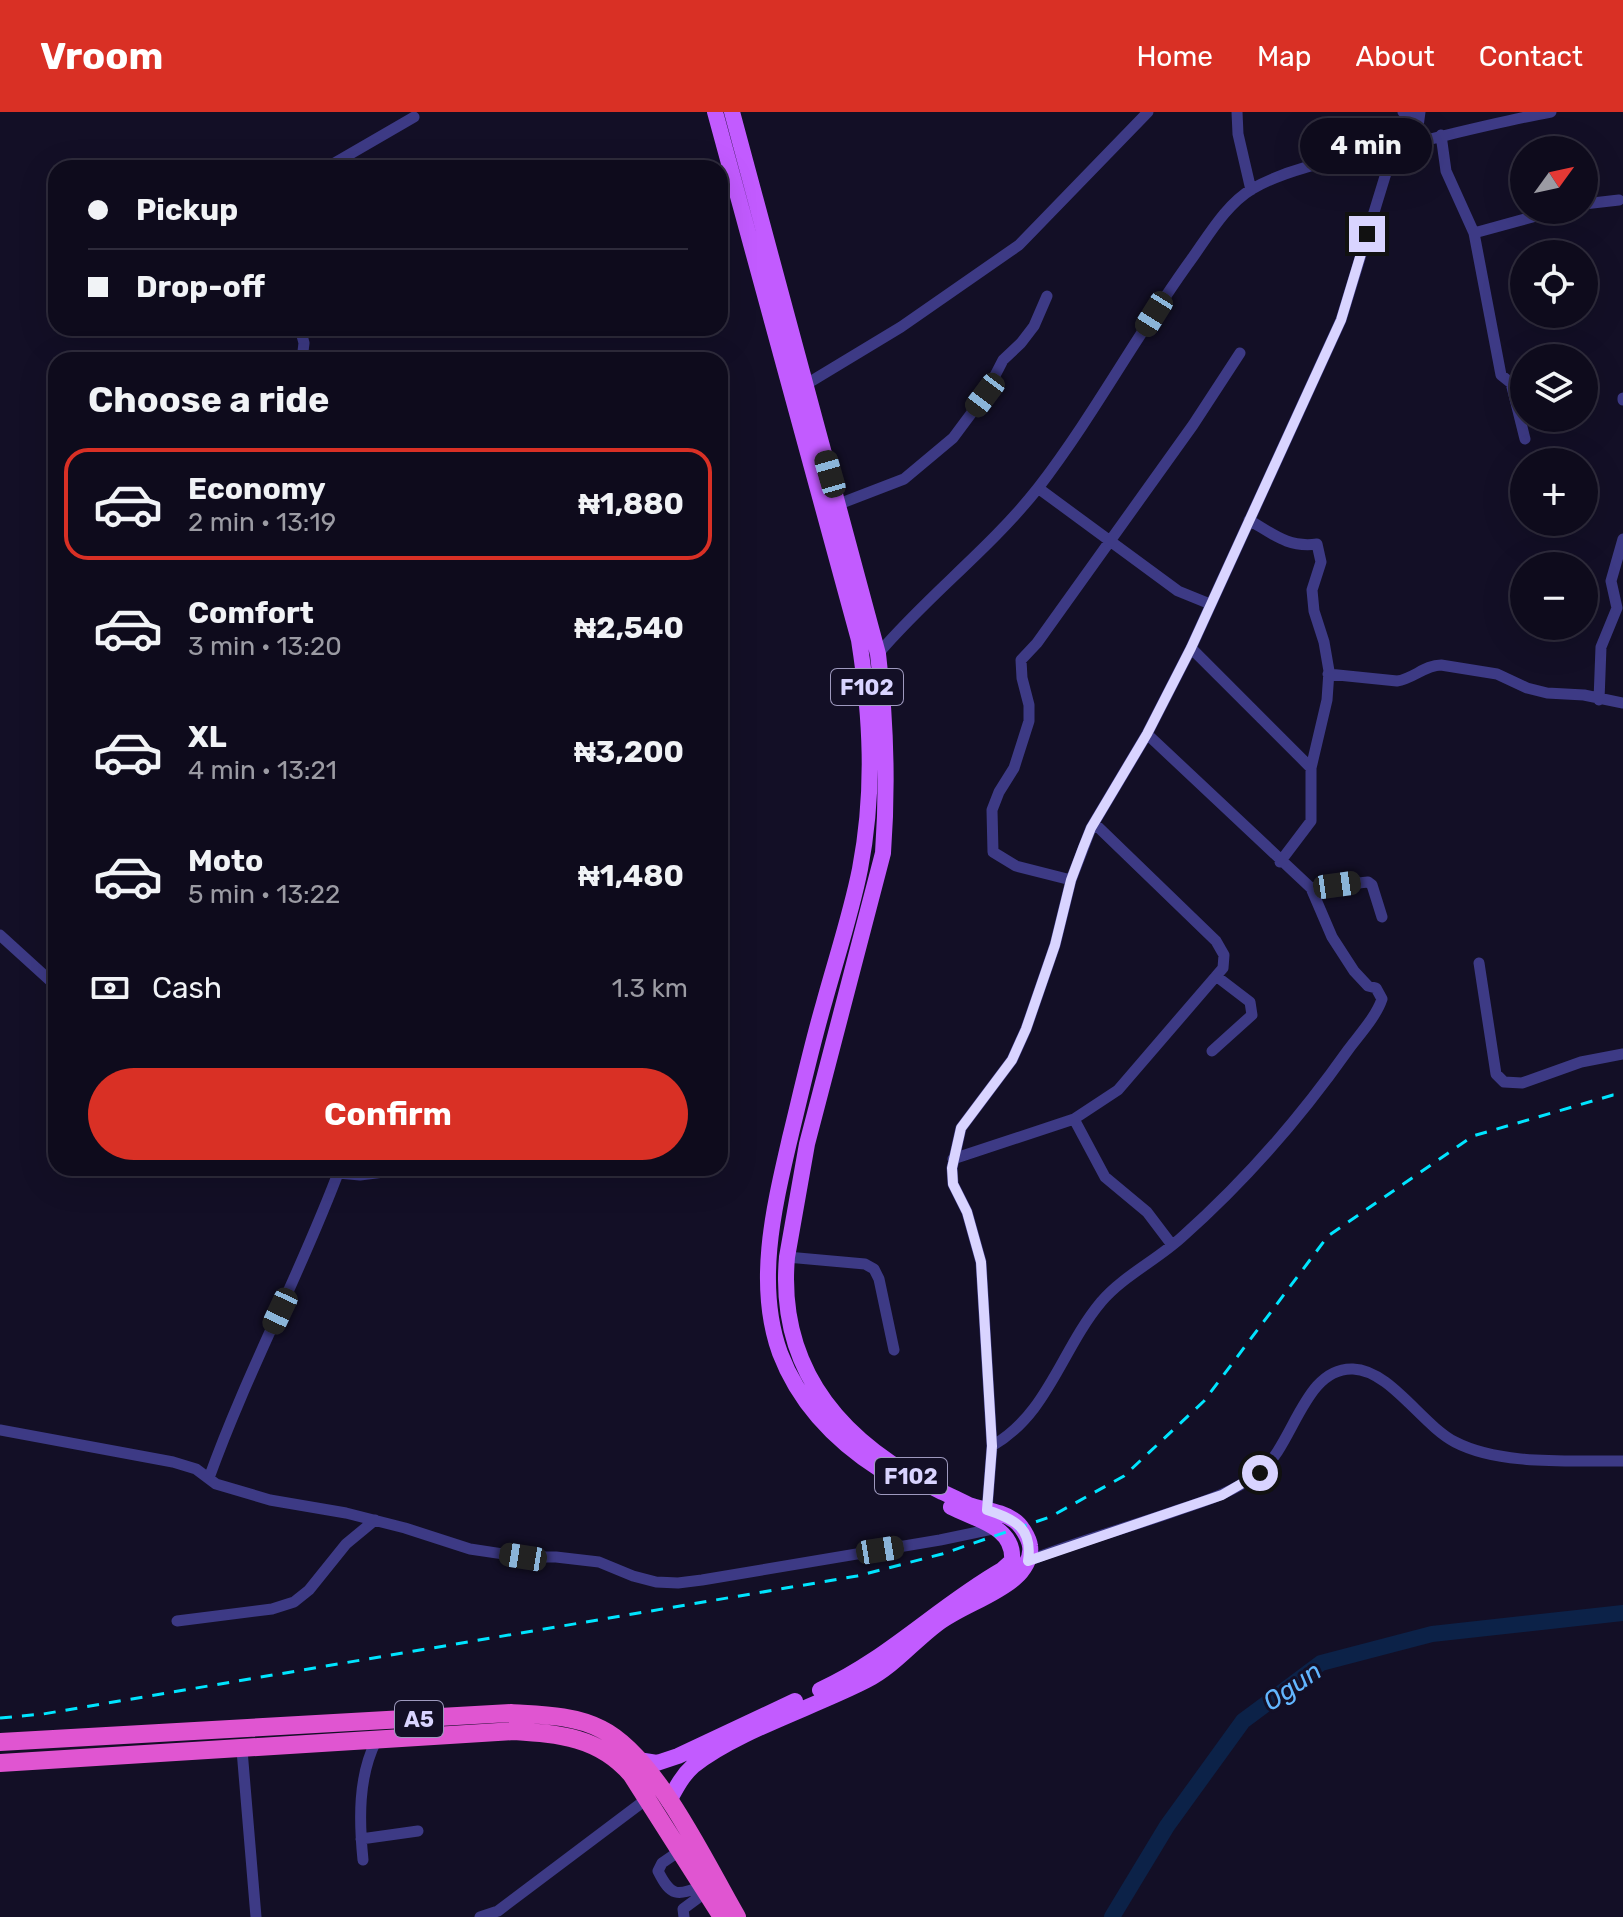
<!DOCTYPE html>
<meta charset="utf-8">
<style>
body{margin:0;font-family:Rubik,sans-serif;background:#171425;color:#f1f3f6;height:100vh;display:flex;flex-direction:column;font-size:30px;white-space:nowrap}
*{box-sizing:border-box;margin:0}
p{font-size:26px;color:#9b9ba3}
.icon{flex:none;width:44px;height:44px;fill:none;stroke:currentColor;stroke-width:2;stroke-linecap:round;stroke-linejoin:round}
.map{position:relative;flex:1;overflow:hidden}
.sheet{position:absolute;left:48px;top:240px;width:680px;height:824px;display:flex;flex-direction:column;background:#0e0b1c;border-radius:24px;box-shadow:0 8px 32px #0002,0 0 0 2px #2e2b3b}
.sheet>*{flex:none}
.hud{position:absolute;left:48px;top:48px;width:680px;height:176px;border-radius:24px;box-shadow:0 8px 32px #0002,0 0 0 2px #2e2b3b;display:grid;align-content:center;height:176px;padding:0 40px;background:#0e0b1c}
.needle{width:52px;rotate:57deg}
.controls{position:absolute;left:1510px;top:24px;display:grid;gap:16px}
.controls a{display:grid;place-items:center;width:88px;height:88px;border-radius:50%;background:#0e0b1c;box-shadow:0 8px 32px #0002,0 0 0 2px #2e2b3b;font-size:40px}
.end{position:absolute;width:36px;height:36px;margin:-18px;border:10px solid #d9d4ff;background:#111;box-shadow:0 0 0 4px #111}
.from{border-radius:50%}
.bubble{position:absolute;height:56px;border-radius:28px;background:#0e0b1c;box-shadow:0 8px 32px #0002,0 0 0 2px #2e2b3b;font-size:26px;font-weight:700;line-height:56px;text-align:center}
.car{position:absolute;width:24px;height:48px;margin:-24px -12px;border-radius:10px;box-shadow:0 0 6px 2px #0007;background:linear-gradient(#222 24%,#8ab4d8 0 40%,#222 0 76%,#8ab4d8 0 86%,#222 0)}
.hud b{display:flex;align-items:center;gap:28px;height:76px;font-size:30px}
.hud b+b{border-top:2px solid #2e2b3b}
.hud i{width:20px;height:20px;background:#f1f3f6}
ul{padding:0;list-style:none}
li{display:flex;align-items:center;gap:24px;height:112px;margin:0 16px 12px;padding:0 24px;border:4px solid transparent;border-radius:24px}
li div{flex:1}
li b{display:block;font-size:30px}
li em{font-style:normal;font-weight:700}
li.selected{border-color:#d93025}
li>.icon{width:72px;height:72px;stroke-width:1.5}
h2{padding:0 40px;font-size:36px;line-height:96px}
.pay{display:flex;align-items:center;gap:20px;height:88px;padding:0 40px;font-size:30px}
.pay p{margin-inline-start:auto}
.action{display:flex;gap:16px;margin-top:auto;padding:16px 40px}
.action a{flex:1;height:92px;border-radius:48px;background:#d93025;color:#fff;font-size:32px;font-weight:700;line-height:92px;text-align:center}
header{display:flex;align-items:center;gap:48px;box-sizing:border-box;height:112px;padding:0 40px;background:#d93025;color:#fff}
header strong{font-size:38px}
nav{display:flex;gap:44px;margin-inline-start:auto;font-size:28px}
.map>svg:first-child{display:block}
.lines{fill:none;stroke-linecap:round;stroke-linejoin:round}
.river{stroke:#0c2248;stroke-width:16}
.minor{stroke:#3d3a85;stroke-width:11}
.primary{stroke:#c25bff;stroke-width:16}
.trunk{stroke:#e055d1;stroke-width:18}
.rail{stroke:#00e5ff;stroke-width:3;stroke-dasharray:12 10;stroke-linecap:butt}
.route{stroke:#d9d4ff;stroke-width:10}
.labels{text-anchor:middle;stroke-width:6;stroke-linejoin:round;paint-order:stroke}
.shield{fill:#130f26;stroke:#9e99be;stroke-width:2}
.shield-label{font-size:22px;font-weight:bold;fill:#d9d4ff}
.water-label{font-size:26px;font-style:italic;fill:#62b6ff;stroke:#130f26}
</style>
<header>
<strong>Vroom</strong>
<nav><a>Home</a><a>Map</a><a>About</a><a>Contact</a></nav>
</header>
<div class="map">
<svg width="1623" height="1805" viewBox="0 0 1623 1805">
<rect width="100%" height="100%" fill="#130f26"/>
<g class="lines">
<path class="river" d="M1112,1805L1167,1714L1243,1609L1321,1551L1432,1522L1623,1501"/>
<path class="minor" d="M1237,0L1238,22L1251,78
M1403,0L1419,7
M1441,23L1446,59L1474,121L1501,263L1511,271L1525,327
M1416,29L1420,0
M326,56L414,5
M1584,92L1619,88
M1474,121L1558,98
M300,216L304,231L302,248
M805,273L901,215L1019,133L1148,0
M1623,286V288
M1038,376L1178,479L1210,492
M839,392L904,367L953,326L985,283L1003,248L1021,231L1034,214L1047,184
M1249,408C1273,422 1288,436 1317,432L1321,450L1312,478L1314,499L1324,530L1329,559L1327,588L1311,656V709L1280,750
M1191,536L1311,656
M878,542C928,483 990,437 1038,376C1095,302 1138,220 1193,145C1210,121 1227,92 1252,77C1294,53 1345,47 1392,36C1445,24 1497,10 1551,0
M1328,562L1397,569C1413,567 1425,553 1441,553L1497,562L1527,576L1547,581L1584,583L1623,591
M1599,588L1601,535L1617,496L1611,469L1623,427
M1071,768L1016,754L993,740L992,698L999,680L1014,656L1029,609V593L1022,566L1021,548L1037,531L1193,313L1240,241
M1311,776L1368,770L1372,773L1382,805
M0,823L56,874
M1479,851L1496,962L1504,970L1522,971L1581,950L1623,942
M1212,939L1252,903L1250,890L1216,864
M1074,1007L1105,1065L1147,1100L1172,1133
M953,1047L1074,1007L1118,978L1223,856L1224,843L1216,829L1095,712
M338,1061L360,1063L416,1056
M787,1145L865,1152L874,1157L879,1167L894,1238
M0,1318L173,1350L196,1357L216,1372L270,1388L346,1401L405,1416L470,1437L523,1445H556L599,1450L633,1464L656,1470L678,1471L702,1468L940,1428L997,1416
M992,1334C1048,1302 1061,1238 1101,1190C1123,1164 1157,1148 1182,1125C1245,1069 1300,1006 1348,938C1359,923 1376,905 1382,887L1376,876L1368,874L1354,859L1332,825L1311,776L1147,622
M209,1366C247,1260 301,1161 340,1056
M987,1398L992,1334L981,1150L967,1100L953,1072L952,1056L961,1016L1012,948L1026,917L1055,833L1071,768L1091,716L1147,622L1191,536L1341,208L1394,35
M1028,1449C1077,1429 1128,1416 1178,1398C1206,1389 1236,1379 1260,1360C1294,1333 1304,1255 1353,1257C1390,1258 1422,1313 1455,1330C1501,1354 1572,1348 1623,1349
M177,1509L272,1497L294,1490L309,1478L346,1432L375,1408
M242,1638L256,1805
M361,1727L418,1719
M681,1738L662,1751L658,1759C671,1785 677,1784 702,1774
M363,1748C359,1708 358,1665 376,1629
M480,1805L498,1799L648,1686
M684,1805L683,1797L706,1780"/>
<path class="primary" d="M715,0L859,528C871,605 875,679 860,757C851,802 836,847 824,891C811,936 801,981 790,1026C774,1095 755,1172 780,1241C799,1291 837,1330 881,1358
M820,1578C887,1548 939,1494 1002,1458L1012,1449C1015,1414 976,1408 951,1395
M638,1648L657,1651L678,1644L795,1589
M669,1689C676,1676 682,1664 693,1654C737,1619 815,1595 867,1568C894,1554 913,1530 937,1512C961,1494 993,1485 1015,1466C1023,1459 1032,1446 1030,1434C1029,1426 1021,1413 1015,1409C1002,1399 984,1398 969,1393C960,1389 951,1384 942,1380C844,1333 777,1260 787,1145L807,1032L883,741C888,673 886,609 878,542L732,0"/>
<path class="trunk" d="M0,1630L511,1601C541,1603 574,1603 601,1617C656,1644 706,1752 737,1805
M0,1651L514,1619C559,1622 599,1625 631,1662L722,1805"/>
<path class="rail" d="M0,1606L43,1602L857,1464L942,1442L1050,1405L1124,1364L1204,1289L1328,1124L1473,1024L1613,983H1623"/>
</g>
<g class="lines">
<path class="route" d="M1260,1361L1222,1383L1028,1449C1033,1416 1015,1407 987,1398L992,1334L981,1150L967,1100L953,1072L952,1056L961,1016L1012,948L1026,917L1055,833L1071,768L1083,736L1091,716L1147,622L1191,536L1341,208L1367,122"/>
</g>
<g class="labels">
<g class="shield">
<rect x="831" y="557" width="72" height="36" rx="6"/>
<rect x="875" y="1346" width="72" height="36" rx="6"/>
<rect x="395" y="1589" width="48" height="36" rx="6"/>
</g>
<g class="shield-label">
<text x="867" y="583">F102</text>
<text x="911" y="1372">F102</text>
<text x="419" y="1615">A5</text>
</g>
<g class="water-label">
<text transform="translate(1292 1574) rotate(-35)" y="9">Ogun</text>
</g>
</g>
</svg>
<div class="controls">
<a><svg class="needle" viewBox="-14 -14 28 28"><path d="M0-13l5 13h-10z" fill="#e53935"/><path d="M0 13l5-13h-10z" fill="#9b9ba3"/></svg></a>
<a><svg class="icon" aria-label="locate" viewBox="0 0 24 24"><circle cx="12" cy="12" r="6"/><path d="M12 2v4M12 18v4M2 12h4M18 12h4"/></svg></a>
<a><svg class="icon" aria-label="layers" viewBox="0 0 24 24"><path d="M12 4l9 5-9 5-9-5zM3 14l9 5 9-5"/></svg></a>
<a>+</a>
<a>−</a>
</div>
<i class="end from" style="left:1260px;top:1361px"></i>
<i class="end" style="left:1367px;top:122px"></i>
<div class="bubble" style="left:1300px;top:6px;width:132px">4 min</div>
<i class="car" style="left:1154px;top:202px;rotate:212deg"></i>
<i class="car" style="left:985px;top:283px;rotate:217deg"></i>
<i class="car" style="left:830px;top:362px;rotate:344deg"></i>
<i class="car" style="left:1337px;top:773px;rotate:82deg"></i>
<i class="car" style="left:280px;top:1199px;rotate:205deg"></i>
<i class="car" style="left:880px;top:1438px;rotate:81deg"></i>
<i class="car" style="left:523px;top:1445px;rotate:279deg"></i>
<div class="hud">
<b><i class="from"></i>Pickup</b>
<b><i></i>Drop-off</b>
</div>
<section class="sheet">
<h2>Choose a ride</h2>
<ul>
<li class="selected"><svg class="icon" aria-label="car" viewBox="0 0 24 24"><path d="M5 17H2v-5l4-1 3-4h7l3 4 3 1v5h-3M9 17h6M6 11h13"/><circle cx="7" cy="17" r="2"/><circle cx="17" cy="17" r="2"/></svg><div><b>Economy</b><p>2 min · 13:19</p></div><em>₦1,880</em></li>
<li><svg class="icon" aria-label="car" viewBox="0 0 24 24"><path d="M5 17H2v-5l4-1 3-4h7l3 4 3 1v5h-3M9 17h6M6 11h13"/><circle cx="7" cy="17" r="2"/><circle cx="17" cy="17" r="2"/></svg><div><b>Comfort</b><p>3 min · 13:20</p></div><em>₦2,540</em></li>
<li><svg class="icon" aria-label="car" viewBox="0 0 24 24"><path d="M5 17H2v-5l4-1 3-4h7l3 4 3 1v5h-3M9 17h6M6 11h13"/><circle cx="7" cy="17" r="2"/><circle cx="17" cy="17" r="2"/></svg><div><b>XL</b><p>4 min · 13:21</p></div><em>₦3,200</em></li>
<li><svg class="icon" aria-label="car" viewBox="0 0 24 24"><path d="M5 17H2v-5l4-1 3-4h7l3 4 3 1v5h-3M9 17h6M6 11h13"/><circle cx="7" cy="17" r="2"/><circle cx="17" cy="17" r="2"/></svg><div><b>Moto</b><p>5 min · 13:22</p></div><em>₦1,480</em></li>
</ul>
<div class="pay"><svg class="icon" aria-label="cash" viewBox="0 0 24 24"><path d="M3 7h18v10H3z"/><circle cx="12" cy="12" r="2"/></svg>Cash<p>1.3 km</p></div>
<div class="action"><a>Confirm</a></div>
</section>
</div>
